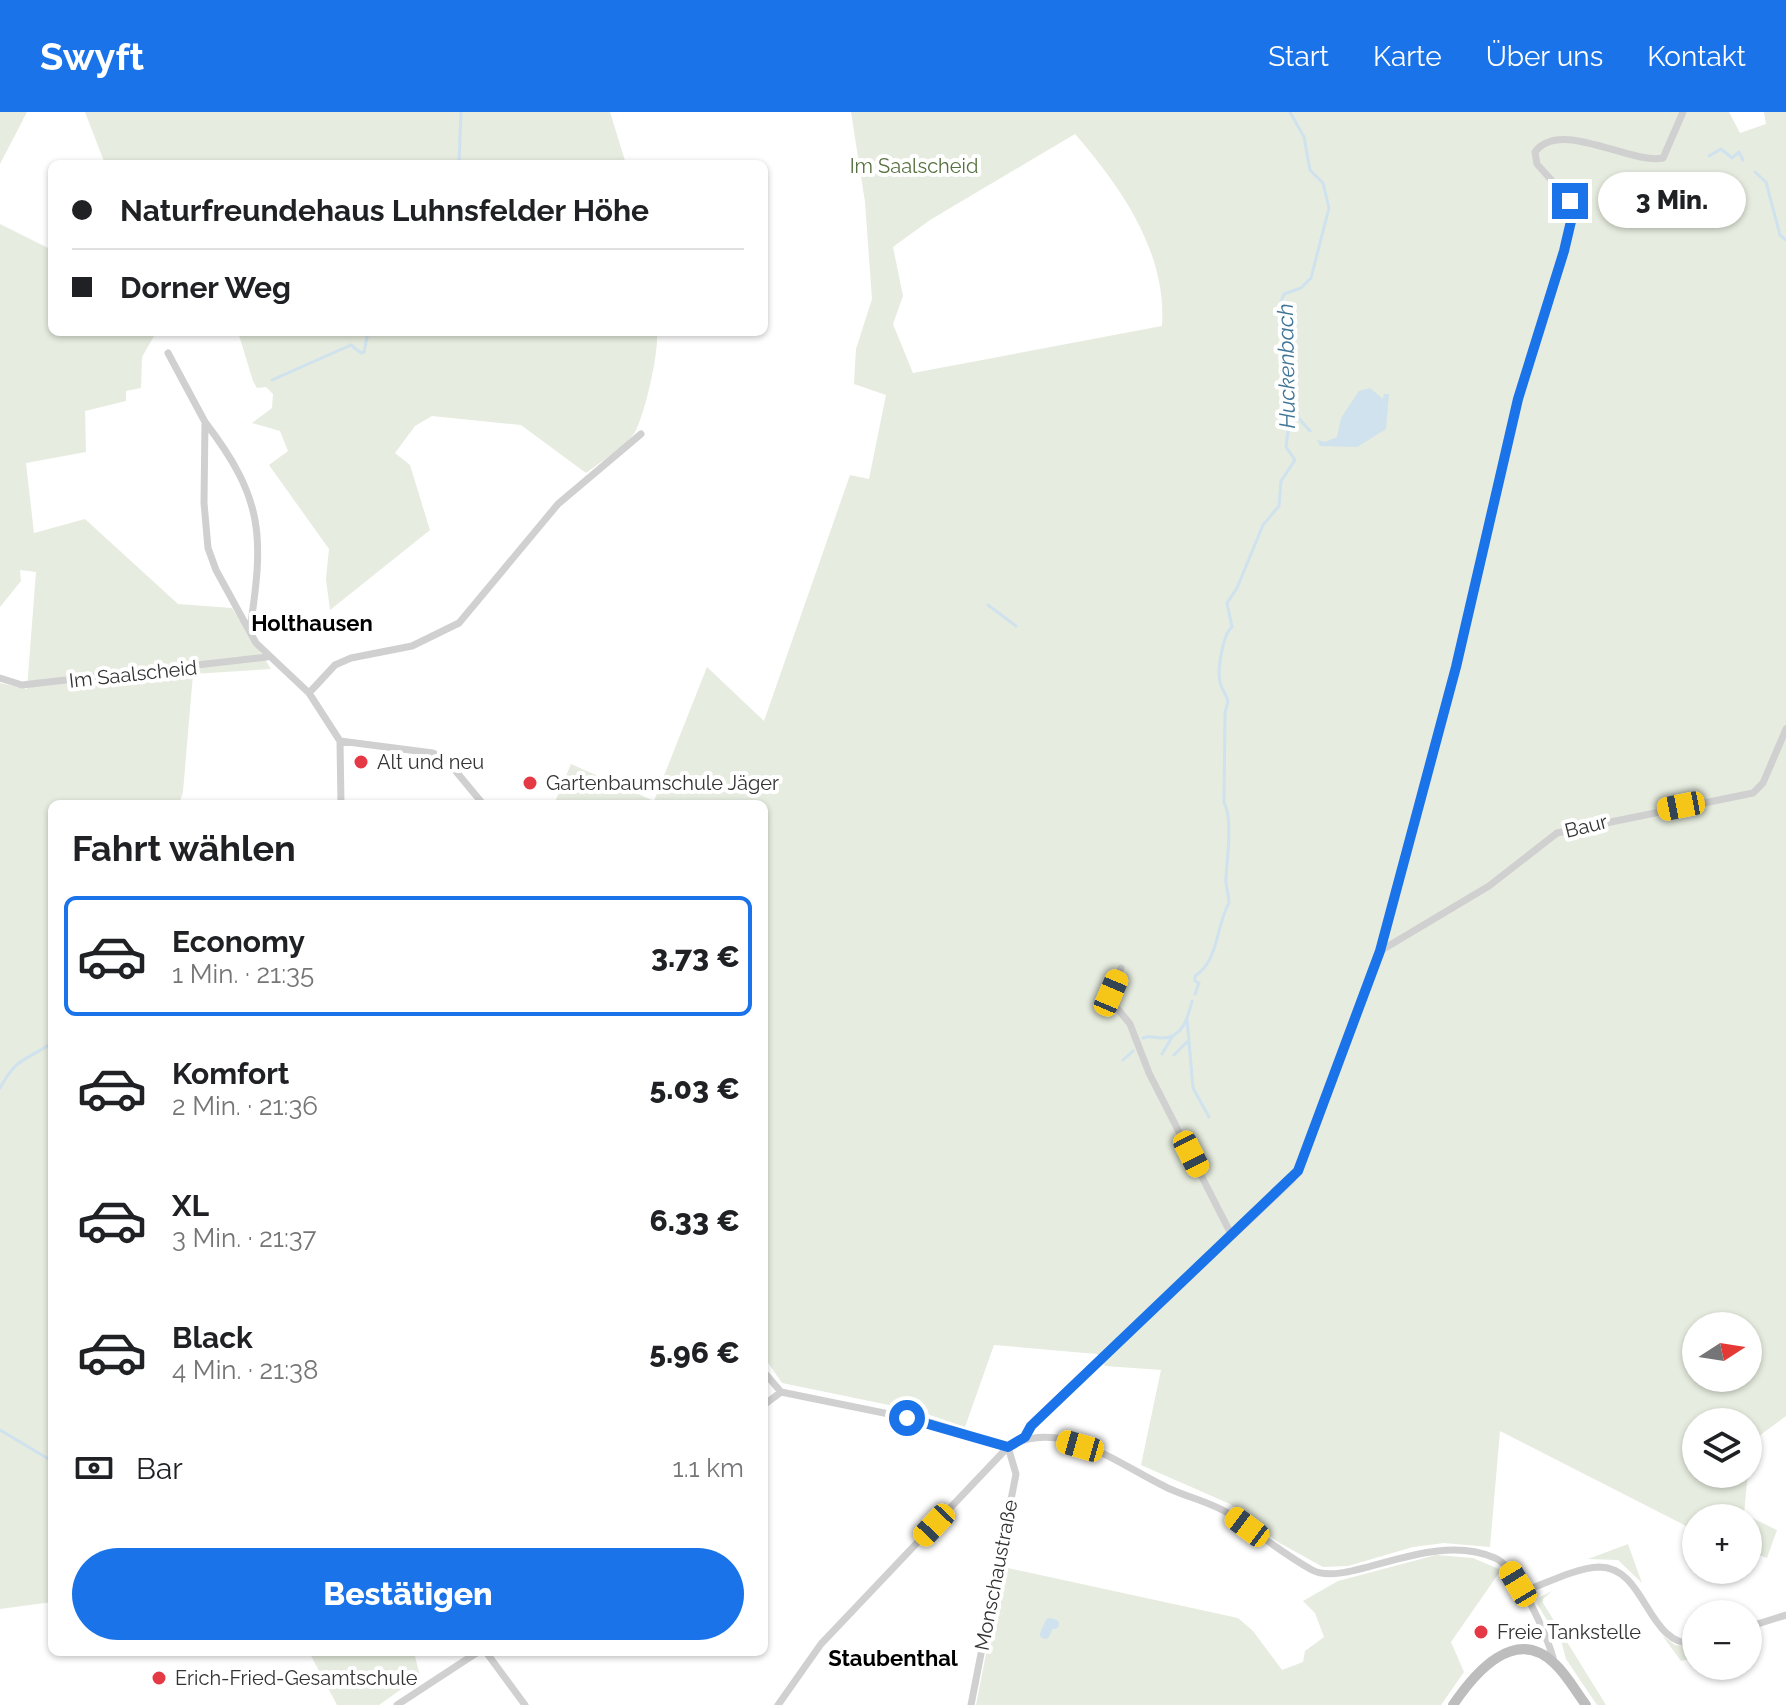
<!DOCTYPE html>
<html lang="de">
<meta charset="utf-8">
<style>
body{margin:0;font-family:Raleway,sans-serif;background:#f2f2f2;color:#202124;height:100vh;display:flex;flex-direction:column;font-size:30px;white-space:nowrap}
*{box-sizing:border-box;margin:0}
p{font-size:26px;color:#757577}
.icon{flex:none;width:44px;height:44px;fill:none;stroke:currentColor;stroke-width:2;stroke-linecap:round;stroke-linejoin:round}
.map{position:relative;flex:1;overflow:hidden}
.side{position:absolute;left:48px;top:688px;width:720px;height:856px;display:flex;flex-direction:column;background:#fff;border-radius:12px;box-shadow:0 2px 6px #0004}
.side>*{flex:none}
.top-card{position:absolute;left:48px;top:48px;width:720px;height:176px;border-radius:12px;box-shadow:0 2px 6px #0004;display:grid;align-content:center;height:176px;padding:0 24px;background:#fff}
.needle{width:52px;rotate:78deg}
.buttons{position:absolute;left:1682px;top:1200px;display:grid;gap:16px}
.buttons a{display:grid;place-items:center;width:80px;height:80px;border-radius:50%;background:#fff;box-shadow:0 2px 6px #0004;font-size:40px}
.end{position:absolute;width:36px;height:36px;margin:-18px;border:10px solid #1a73e8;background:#fff;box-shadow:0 0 0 4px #fff}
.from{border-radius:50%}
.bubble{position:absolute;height:56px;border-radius:28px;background:#fff;box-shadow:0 2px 6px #0004;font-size:26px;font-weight:800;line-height:56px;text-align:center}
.car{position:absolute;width:24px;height:48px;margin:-24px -12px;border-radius:10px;box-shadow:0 0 6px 2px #0007;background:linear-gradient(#f5c518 24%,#345 0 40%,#f5c518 0 76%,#345 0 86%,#f5c518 0)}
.top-card b{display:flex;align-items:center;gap:28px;height:76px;font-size:30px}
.top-card b+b{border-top:2px solid #e0e0e0}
.top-card i{width:20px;height:20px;background:#202124}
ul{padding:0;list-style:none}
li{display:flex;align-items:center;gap:24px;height:120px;margin:0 16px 12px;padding:0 8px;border:4px solid transparent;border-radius:12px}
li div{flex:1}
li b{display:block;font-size:30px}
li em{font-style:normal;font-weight:800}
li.active{border-color:#1a73e8}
li>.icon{width:72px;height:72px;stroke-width:1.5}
h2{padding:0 24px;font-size:36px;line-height:96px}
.pay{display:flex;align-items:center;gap:20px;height:88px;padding:0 24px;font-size:30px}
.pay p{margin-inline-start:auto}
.primary-button{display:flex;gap:16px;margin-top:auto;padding:16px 24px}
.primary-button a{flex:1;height:92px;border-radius:48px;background:#1a73e8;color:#fff;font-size:32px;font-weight:800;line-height:92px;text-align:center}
header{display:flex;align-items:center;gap:48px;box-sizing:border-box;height:112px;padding:0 40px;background:#1a73e8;color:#fff}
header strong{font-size:38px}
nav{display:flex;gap:44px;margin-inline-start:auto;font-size:28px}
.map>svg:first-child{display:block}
.green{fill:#e6ecdf;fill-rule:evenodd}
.water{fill:#cfe2ee}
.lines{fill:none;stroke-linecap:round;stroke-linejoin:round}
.stream{stroke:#cfe2ee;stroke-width:3}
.canal{stroke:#cfe2ee;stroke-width:10}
.minor{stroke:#d0d0d0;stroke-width:7}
.secondary{stroke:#bdbdbd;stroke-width:10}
.route{stroke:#1a73e8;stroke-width:10}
.poi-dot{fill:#e63946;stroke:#fff;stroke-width:3}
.labels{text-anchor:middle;stroke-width:8;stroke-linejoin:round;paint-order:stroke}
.park-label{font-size:20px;fill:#56703f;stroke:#fff}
.street-label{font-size:20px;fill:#333;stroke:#fff}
.poi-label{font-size:20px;fill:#333;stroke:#fff;text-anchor:start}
.water-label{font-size:22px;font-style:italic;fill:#3f7597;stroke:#fff}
.neighbourhood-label{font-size:22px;font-weight:bold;fill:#000;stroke:#fff}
</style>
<header>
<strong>Swyft</strong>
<nav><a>Start</a><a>Karte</a><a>Über uns</a><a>Kontakt</a></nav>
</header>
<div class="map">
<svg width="1786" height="1593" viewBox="0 0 1786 1593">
<rect width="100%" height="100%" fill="#fff"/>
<path class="green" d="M0,0H27L0,52Z
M85,0H610L626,52H105Z
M851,0H1729L1740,21L1766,12L1764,0H1786V1304L1751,1330L1744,1402L1777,1418L1767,1446L1748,1439V1406H1696V1419L1500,1319L1490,1435L1444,1431L1413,1435L1348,1454L1323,1455L1276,1429L1230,1392L1141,1353L1161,1258L1105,1254L1097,1242L994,1233L965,1315L918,1299L782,1271L764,1245V692H554L571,652L654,689L707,555L764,609L850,363L869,367L886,283L854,272L856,237L872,187L865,90ZM1075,22C1121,75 1167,140 1162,214L913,261L893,212L903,184L893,135L930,108ZM1696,1214H1748V1266H1696ZM1696,1310H1748V1362H1696Z
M0,112L52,138V220H152L154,224L142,245L141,276L126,279V289L85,299L86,340L26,351L34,421L85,407L178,492L232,496L271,557L193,562L183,680L179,692H52V1490L0,1497V571L27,577L36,460L20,458L21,469L0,495Z
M238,220H657C659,240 645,302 635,320C626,335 600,350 586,361L521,313L432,304L415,314L395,341L410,353L430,418L330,498L326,467L329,437L269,353L288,339L280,319L252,311L272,296L273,282L266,275L257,276L253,269Z
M1628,1432L1642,1471L1618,1448L1588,1447Z
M1436,1443L1473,1446L1501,1458L1451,1530L1464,1560L1441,1593H976L1003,1455L1238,1506L1253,1519L1282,1558L1303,1550L1305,1539L1324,1525L1315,1501L1303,1489L1338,1469Z
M1552,1479L1543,1487V1491L1606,1593H1597L1566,1547L1562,1532L1537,1492L1540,1485Z
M1662,1523L1675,1533L1696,1536V1545L1681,1549Z
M309,1540H414L420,1564L379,1593H337Z"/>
<path class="water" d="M1370,276L1383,287L1384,282H1389L1386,317L1357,335L1320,334L1317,328L1325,330L1337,325L1341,306L1359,279Z"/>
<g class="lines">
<path class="stream" d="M1709,44L1721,37L1732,46L1739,40L1743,48
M459,52L461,0
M1755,60L1766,70L1780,123L1786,128
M272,268L351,233L361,241L364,240L368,220
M1286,292L1310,319
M988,493L1016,514
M1195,882L1199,871L1195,869V864C1219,849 1216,813 1229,791C1229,783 1225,773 1226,765C1227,750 1233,705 1224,691L1225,601L1228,589C1226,582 1221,576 1220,570C1217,558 1223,522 1232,515L1227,491L1237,476L1263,413L1279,394L1281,369L1295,348L1286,335L1289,311L1282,283L1288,224L1280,193L1284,182L1301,176L1311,166L1329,96L1323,71L1310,58L1304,25L1290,0
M1187,907L1193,976L1209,1005
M1143,926C1151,923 1154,926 1162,926C1183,926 1188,905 1192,889
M1162,942L1172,925
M1174,943L1188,929
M1123,948L1133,939
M0,976C17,945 25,949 52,931
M0,1318L52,1349"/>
<path class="canal" d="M1045,1522L1050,1511L1054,1512"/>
<path class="minor" d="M168,241L205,310L204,391L208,436L216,458L256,531L309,581L340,629L341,692
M205,310C264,387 264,424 250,517
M0,566L22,573L267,545
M309,581L335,553L351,546L412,534L459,511L558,392L641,322
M340,629L433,641L449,651L483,692
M1380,839L1489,774L1557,721L1753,681L1763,671L1786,617
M1121,856L1111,881L1112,890L1130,912L1149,961L1232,1124
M764,1260L781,1280L933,1311L1008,1335
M764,1293L781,1280
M1025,1325L1031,1314L1292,1068L1313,1022L1380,839L1456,555L1518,287L1564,139L1572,105L1570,89L1537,52L1535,40C1560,6 1631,53 1663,46L1683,0
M1522,1480C1545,1472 1575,1456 1599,1455C1647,1455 1646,1535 1696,1532
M1748,1515L1786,1503
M486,1540L525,1593
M397,1593L478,1540
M778,1593L821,1532L1008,1335C1062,1304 1122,1355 1170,1377C1190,1386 1213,1391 1231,1403C1258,1421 1283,1442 1312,1458C1347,1477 1430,1417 1495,1446C1517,1455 1549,1526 1554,1550
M971,1593L1016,1362L1008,1335"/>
<path class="secondary" d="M1453,1593C1474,1562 1515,1512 1555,1552C1567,1563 1576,1580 1586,1593"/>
</g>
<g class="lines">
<path class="route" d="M907,1306L1008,1335L1025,1325L1031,1314L1298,1059L1380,839L1456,555L1518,287L1564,139L1572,105L1570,89"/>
</g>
<g class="poi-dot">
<circle cx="361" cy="650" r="8"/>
<circle cx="530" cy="671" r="8"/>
<circle cx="1481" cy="1520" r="8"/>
<circle cx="159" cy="1566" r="8"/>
</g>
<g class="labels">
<g class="park-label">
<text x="914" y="61">Im Saalscheid</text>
</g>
<g class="street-label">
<text transform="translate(133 562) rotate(-6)" y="7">Im Saalscheid</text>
<text transform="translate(1586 714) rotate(-14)" y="7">Baur</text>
<text transform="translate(996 1463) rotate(-79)" y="7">Monschaustraße</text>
</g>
<g class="poi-label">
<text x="377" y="657">Alt und neu</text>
<text x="546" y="678">Gartenbaumschule Jäger</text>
<text x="1497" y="1527">Freie Tankstelle</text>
<text x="175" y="1573">Erich-Fried-Gesamtschule</text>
</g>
<g class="water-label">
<text transform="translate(1286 254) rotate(-91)" y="8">Huckenbach</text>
</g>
<g class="neighbourhood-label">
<text x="312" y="519">Holthausen</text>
<text x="893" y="1554">Staubenthal</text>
</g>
</g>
</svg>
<div class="buttons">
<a><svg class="needle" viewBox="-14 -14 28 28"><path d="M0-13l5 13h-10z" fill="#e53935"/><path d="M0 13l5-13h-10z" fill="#757577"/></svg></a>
<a><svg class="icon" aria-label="layers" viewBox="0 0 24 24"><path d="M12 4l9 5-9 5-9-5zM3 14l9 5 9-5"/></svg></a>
<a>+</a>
<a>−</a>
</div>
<i class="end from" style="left:907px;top:1306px"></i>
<i class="end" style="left:1570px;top:89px"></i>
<div class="bubble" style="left:1598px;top:60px;width:148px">3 Min.</div>
<i class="car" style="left:1681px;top:694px;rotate:259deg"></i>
<i class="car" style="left:1111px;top:881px;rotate:23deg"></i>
<i class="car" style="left:1191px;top:1042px;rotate:153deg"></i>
<i class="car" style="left:1080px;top:1334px;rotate:286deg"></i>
<i class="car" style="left:934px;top:1413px;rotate:223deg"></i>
<i class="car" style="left:1247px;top:1415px;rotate:307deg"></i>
<i class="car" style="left:1518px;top:1472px;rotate:329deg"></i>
<div class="top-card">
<b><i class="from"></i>Naturfreundehaus Luhnsfelder Höhe</b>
<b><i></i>Dorner Weg</b>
</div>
<section class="side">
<h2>Fahrt wählen</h2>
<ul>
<li class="active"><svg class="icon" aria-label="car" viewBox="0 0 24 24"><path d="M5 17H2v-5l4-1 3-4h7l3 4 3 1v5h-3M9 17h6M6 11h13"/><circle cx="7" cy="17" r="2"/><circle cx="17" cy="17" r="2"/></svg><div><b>Economy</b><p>1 Min. · 21:35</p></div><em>3.73 €</em></li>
<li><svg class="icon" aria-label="car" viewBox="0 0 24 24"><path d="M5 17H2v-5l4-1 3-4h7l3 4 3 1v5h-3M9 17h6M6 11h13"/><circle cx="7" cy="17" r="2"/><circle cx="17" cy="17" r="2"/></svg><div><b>Komfort</b><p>2 Min. · 21:36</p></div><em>5.03 €</em></li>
<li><svg class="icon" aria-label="car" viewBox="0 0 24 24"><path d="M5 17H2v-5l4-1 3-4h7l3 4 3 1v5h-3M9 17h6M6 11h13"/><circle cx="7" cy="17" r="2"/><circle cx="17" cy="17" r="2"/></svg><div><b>XL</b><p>3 Min. · 21:37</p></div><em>6.33 €</em></li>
<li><svg class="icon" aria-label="car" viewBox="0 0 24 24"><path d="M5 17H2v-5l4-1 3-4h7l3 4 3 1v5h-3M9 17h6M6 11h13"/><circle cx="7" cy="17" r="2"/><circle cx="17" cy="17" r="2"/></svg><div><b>Black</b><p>4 Min. · 21:38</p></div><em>5.96 €</em></li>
</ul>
<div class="pay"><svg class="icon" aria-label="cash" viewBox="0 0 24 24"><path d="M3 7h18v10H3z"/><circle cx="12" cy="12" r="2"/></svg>Bar<p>1.1 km</p></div>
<div class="primary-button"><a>Bestätigen</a></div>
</section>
</div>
